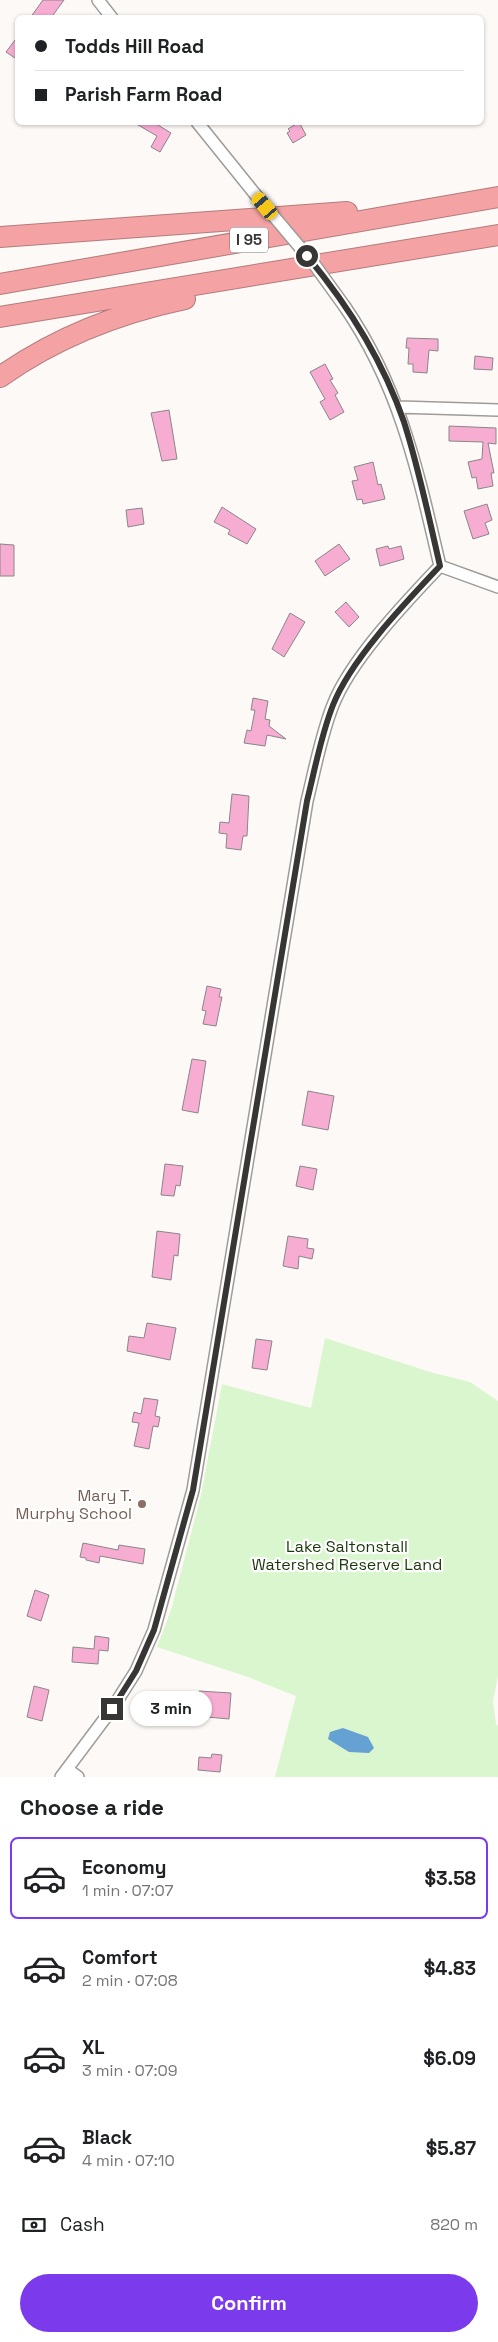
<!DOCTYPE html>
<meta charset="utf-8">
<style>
body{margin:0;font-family:"Space Grotesk",sans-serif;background:#f2f2f2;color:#202124;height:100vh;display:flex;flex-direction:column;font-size:19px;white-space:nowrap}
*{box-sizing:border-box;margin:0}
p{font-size:16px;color:#757577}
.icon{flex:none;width:28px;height:28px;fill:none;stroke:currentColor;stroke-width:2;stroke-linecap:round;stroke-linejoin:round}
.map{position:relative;height:1777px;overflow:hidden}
.side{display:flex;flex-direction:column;background:#fff;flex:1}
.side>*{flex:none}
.banner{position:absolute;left:15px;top:15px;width:469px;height:110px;border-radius:8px;box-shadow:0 1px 4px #0004;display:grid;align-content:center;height:110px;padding:0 20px;background:#fff}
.end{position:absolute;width:22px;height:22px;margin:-11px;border:6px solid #383635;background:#fff;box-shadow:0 0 0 2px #fff}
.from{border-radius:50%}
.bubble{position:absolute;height:35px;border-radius:18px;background:#fff;box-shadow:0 1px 4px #0004;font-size:16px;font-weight:800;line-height:35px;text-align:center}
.car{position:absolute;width:15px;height:30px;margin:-15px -8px;border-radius:6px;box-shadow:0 0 4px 1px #0007;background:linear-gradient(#f5c518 24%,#345 0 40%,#f5c518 0 76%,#345 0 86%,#f5c518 0)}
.banner b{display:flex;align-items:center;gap:18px;height:48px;font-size:19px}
.banner b+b{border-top:1px solid #e0e0e0}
.banner i{width:12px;height:12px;background:#202124}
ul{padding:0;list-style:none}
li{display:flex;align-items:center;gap:15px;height:82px;margin:0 10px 8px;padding:0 10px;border:2px solid transparent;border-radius:8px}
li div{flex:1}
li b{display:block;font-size:19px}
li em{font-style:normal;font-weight:800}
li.current{border-color:#7c3aed}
li>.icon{width:45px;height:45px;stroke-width:1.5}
h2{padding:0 20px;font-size:22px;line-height:60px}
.pay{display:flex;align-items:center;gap:12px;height:55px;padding:0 20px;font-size:19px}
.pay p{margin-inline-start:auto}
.button{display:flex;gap:10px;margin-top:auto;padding:10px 20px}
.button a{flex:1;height:58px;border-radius:30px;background:#7c3aed;color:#fff;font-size:20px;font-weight:800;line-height:58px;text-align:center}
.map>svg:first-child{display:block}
.green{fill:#daf6ce}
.water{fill:#65a1d3}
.building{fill:#f7add2;stroke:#8a8688}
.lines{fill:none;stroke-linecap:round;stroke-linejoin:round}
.minor-casing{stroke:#9f9b99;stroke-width:14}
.motorway-casing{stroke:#b27c7d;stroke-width:22}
.minor{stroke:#fff;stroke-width:11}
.motorway{stroke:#f4a2a4;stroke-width:20}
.minor-bridge-casing{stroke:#9f9b99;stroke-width:14;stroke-linecap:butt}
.minor-bridge{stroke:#fff;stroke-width:11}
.route{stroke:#383635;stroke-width:6}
.education-dot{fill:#8d6e63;stroke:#fff;stroke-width:2}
.labels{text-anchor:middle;stroke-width:4.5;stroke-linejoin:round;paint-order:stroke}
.shield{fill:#fff;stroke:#747272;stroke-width:1}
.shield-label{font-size:15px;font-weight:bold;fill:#383635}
.education-label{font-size:16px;fill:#785e54;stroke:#fff;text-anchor:end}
.park-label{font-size:16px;fill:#1b360a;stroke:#fff}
</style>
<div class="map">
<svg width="498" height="1777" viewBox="0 0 498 1777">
<rect width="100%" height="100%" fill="#fdf9f6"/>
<path class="green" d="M325,1338L430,1372L470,1382L498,1401V1676L493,1701L496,1724L498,1726V1777H275L296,1696L248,1677L157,1647L171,1610L201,1495L222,1384L311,1408Z"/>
<path class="water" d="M343,1728L368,1737L374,1748L369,1753L349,1752L328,1739L330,1732Z"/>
<path class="building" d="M43,0H64L51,18H30Z
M18,36V60L6,52Z
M133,122H153L171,133L160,152L151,147L157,136Z
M299,122L306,135L293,143L287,133L290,131L288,129Z
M407,338L438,339V351L429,350L427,373L413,372V364H408L409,348H406Z
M475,356L493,358L492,370L474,369Z
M325,364L333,379L330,380L338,393L335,395L344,412L330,420L320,402L325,399L310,372Z
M169,410L177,459L162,461L151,413Z
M449,426L496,428V444L488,443L494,473H491L493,486L478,489L476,477L472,478L468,462L482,459L483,442L449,441Z
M373,462L378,485L381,484L385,499L363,504L362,499L357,500L352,481L358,480L354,467Z
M487,504L492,520L485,523L489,534L473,539L464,511Z
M222,507L256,529L247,544L228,534L230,530L214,522Z
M142,508L144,524L128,527L126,510Z
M0,544L14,545V576H0Z
M339,544L350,559L325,576L315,561Z
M388,546L389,549L401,546L404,559L380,566L376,549Z
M346,602L359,617L349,627L335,612Z
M290,613L305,622L284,657L272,649Z
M253,698L268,701L265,719L270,720L269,726L286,739L267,735L265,746L244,743L247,730L251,731L255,710H251Z
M232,794L249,796L247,836H243L241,850L226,848L227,834L219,833L220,822L229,823Z
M207,986L221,989L219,997H222L216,1026L203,1024L206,1011L202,1010Z
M192,1059L206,1061L198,1113L182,1110Z
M308,1091L334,1096L328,1130L302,1125Z
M165,1164L183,1166L180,1186L176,1185L174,1196L161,1195Z
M300,1166L317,1169L313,1190L296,1186Z
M157,1231L180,1234L178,1256L174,1255L171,1280L152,1277Z
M288,1236L308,1239L307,1248L314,1249L312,1259L299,1256L298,1269L283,1266Z
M147,1323L176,1328L170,1360L127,1351L129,1336L144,1338Z
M256,1339L272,1341L267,1370L252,1368Z
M144,1398L158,1400L155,1416L160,1417L158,1427L153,1426L149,1449L134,1446L139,1423L132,1422L134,1412L141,1414Z
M83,1543L118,1550L119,1545L145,1549L143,1564L100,1556L99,1563L86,1560V1558L80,1557Z
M35,1590L49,1595L41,1621L27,1616Z
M95,1636L109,1638L108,1651L99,1650L98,1664L72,1662L73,1647L94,1649Z
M34,1686L49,1690L42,1721L27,1717Z
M199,1691L231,1693L229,1719L207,1717L208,1714L198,1713Z
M212,1754L222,1755L220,1772L198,1770L199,1757L211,1758Z"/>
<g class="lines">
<g class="minor-casing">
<path id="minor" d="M98,0L112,18
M197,122L255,194
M345,307C400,387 418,472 440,566
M398,407L498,410
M440,566L498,587
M67,1769L78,1777
M61,1777L112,1709L136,1671L154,1630L193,1490L307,801C315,769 321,735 333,705C351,659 406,602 440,566"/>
</g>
<g class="motorway-casing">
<path id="motorway" d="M0,237L347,212
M0,284L498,197
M0,317L498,235
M0,377C55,338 119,313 185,299"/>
</g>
<use href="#minor" class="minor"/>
<use href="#motorway" class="motorway"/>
<g class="minor-bridge-casing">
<path id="minor-bridge" d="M255,194L314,264L345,307"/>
</g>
<use href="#minor-bridge" class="minor-bridge"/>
</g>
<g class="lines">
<path class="route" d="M112,1709L136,1671L154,1630L193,1490L307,801C315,769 321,735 333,705C351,659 406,602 440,566C429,518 419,469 404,422C383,361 348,305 307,256"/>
</g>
<circle class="education-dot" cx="142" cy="1504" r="5"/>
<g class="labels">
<rect class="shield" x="230" y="227.5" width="38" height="25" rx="4"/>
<g class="shield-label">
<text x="249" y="245">I 95</text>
</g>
<g class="education-label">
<text x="132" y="1501">Mary T.<tspan x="132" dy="18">Murphy School</tspan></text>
</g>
<g class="park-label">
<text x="347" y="1552">Lake Saltonstall<tspan x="347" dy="18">Watershed Reserve Land</tspan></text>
</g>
</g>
</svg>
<i class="end from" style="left:307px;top:256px"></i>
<i class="end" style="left:112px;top:1709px"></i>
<div class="bubble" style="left:130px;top:1691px;width:82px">3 min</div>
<i class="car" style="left:265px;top:206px;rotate:320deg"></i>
<div class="banner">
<b><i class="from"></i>Todds Hill Road</b>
<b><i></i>Parish Farm Road</b>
</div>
</div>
<section class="side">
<h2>Choose a ride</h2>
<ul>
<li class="current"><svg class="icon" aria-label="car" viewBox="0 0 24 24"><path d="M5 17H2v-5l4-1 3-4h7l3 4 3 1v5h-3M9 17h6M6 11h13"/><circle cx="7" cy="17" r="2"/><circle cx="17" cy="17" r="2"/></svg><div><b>Economy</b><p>1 min · 07:07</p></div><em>$3.58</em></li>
<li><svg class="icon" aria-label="car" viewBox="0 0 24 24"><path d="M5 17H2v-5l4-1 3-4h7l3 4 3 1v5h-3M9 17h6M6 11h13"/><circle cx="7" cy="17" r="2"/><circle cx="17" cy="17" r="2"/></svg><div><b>Comfort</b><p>2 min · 07:08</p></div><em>$4.83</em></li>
<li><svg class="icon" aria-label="car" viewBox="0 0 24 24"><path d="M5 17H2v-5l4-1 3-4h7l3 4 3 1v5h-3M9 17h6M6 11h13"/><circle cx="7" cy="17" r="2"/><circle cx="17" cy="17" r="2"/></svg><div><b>XL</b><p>3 min · 07:09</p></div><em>$6.09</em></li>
<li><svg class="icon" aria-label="car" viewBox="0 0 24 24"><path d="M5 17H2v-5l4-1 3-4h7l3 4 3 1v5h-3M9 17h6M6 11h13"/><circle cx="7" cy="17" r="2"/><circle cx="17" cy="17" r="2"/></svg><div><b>Black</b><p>4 min · 07:10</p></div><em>$5.87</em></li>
</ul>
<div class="pay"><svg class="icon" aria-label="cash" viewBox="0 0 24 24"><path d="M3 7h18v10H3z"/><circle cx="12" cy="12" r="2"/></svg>Cash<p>820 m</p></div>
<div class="button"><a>Confirm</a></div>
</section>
